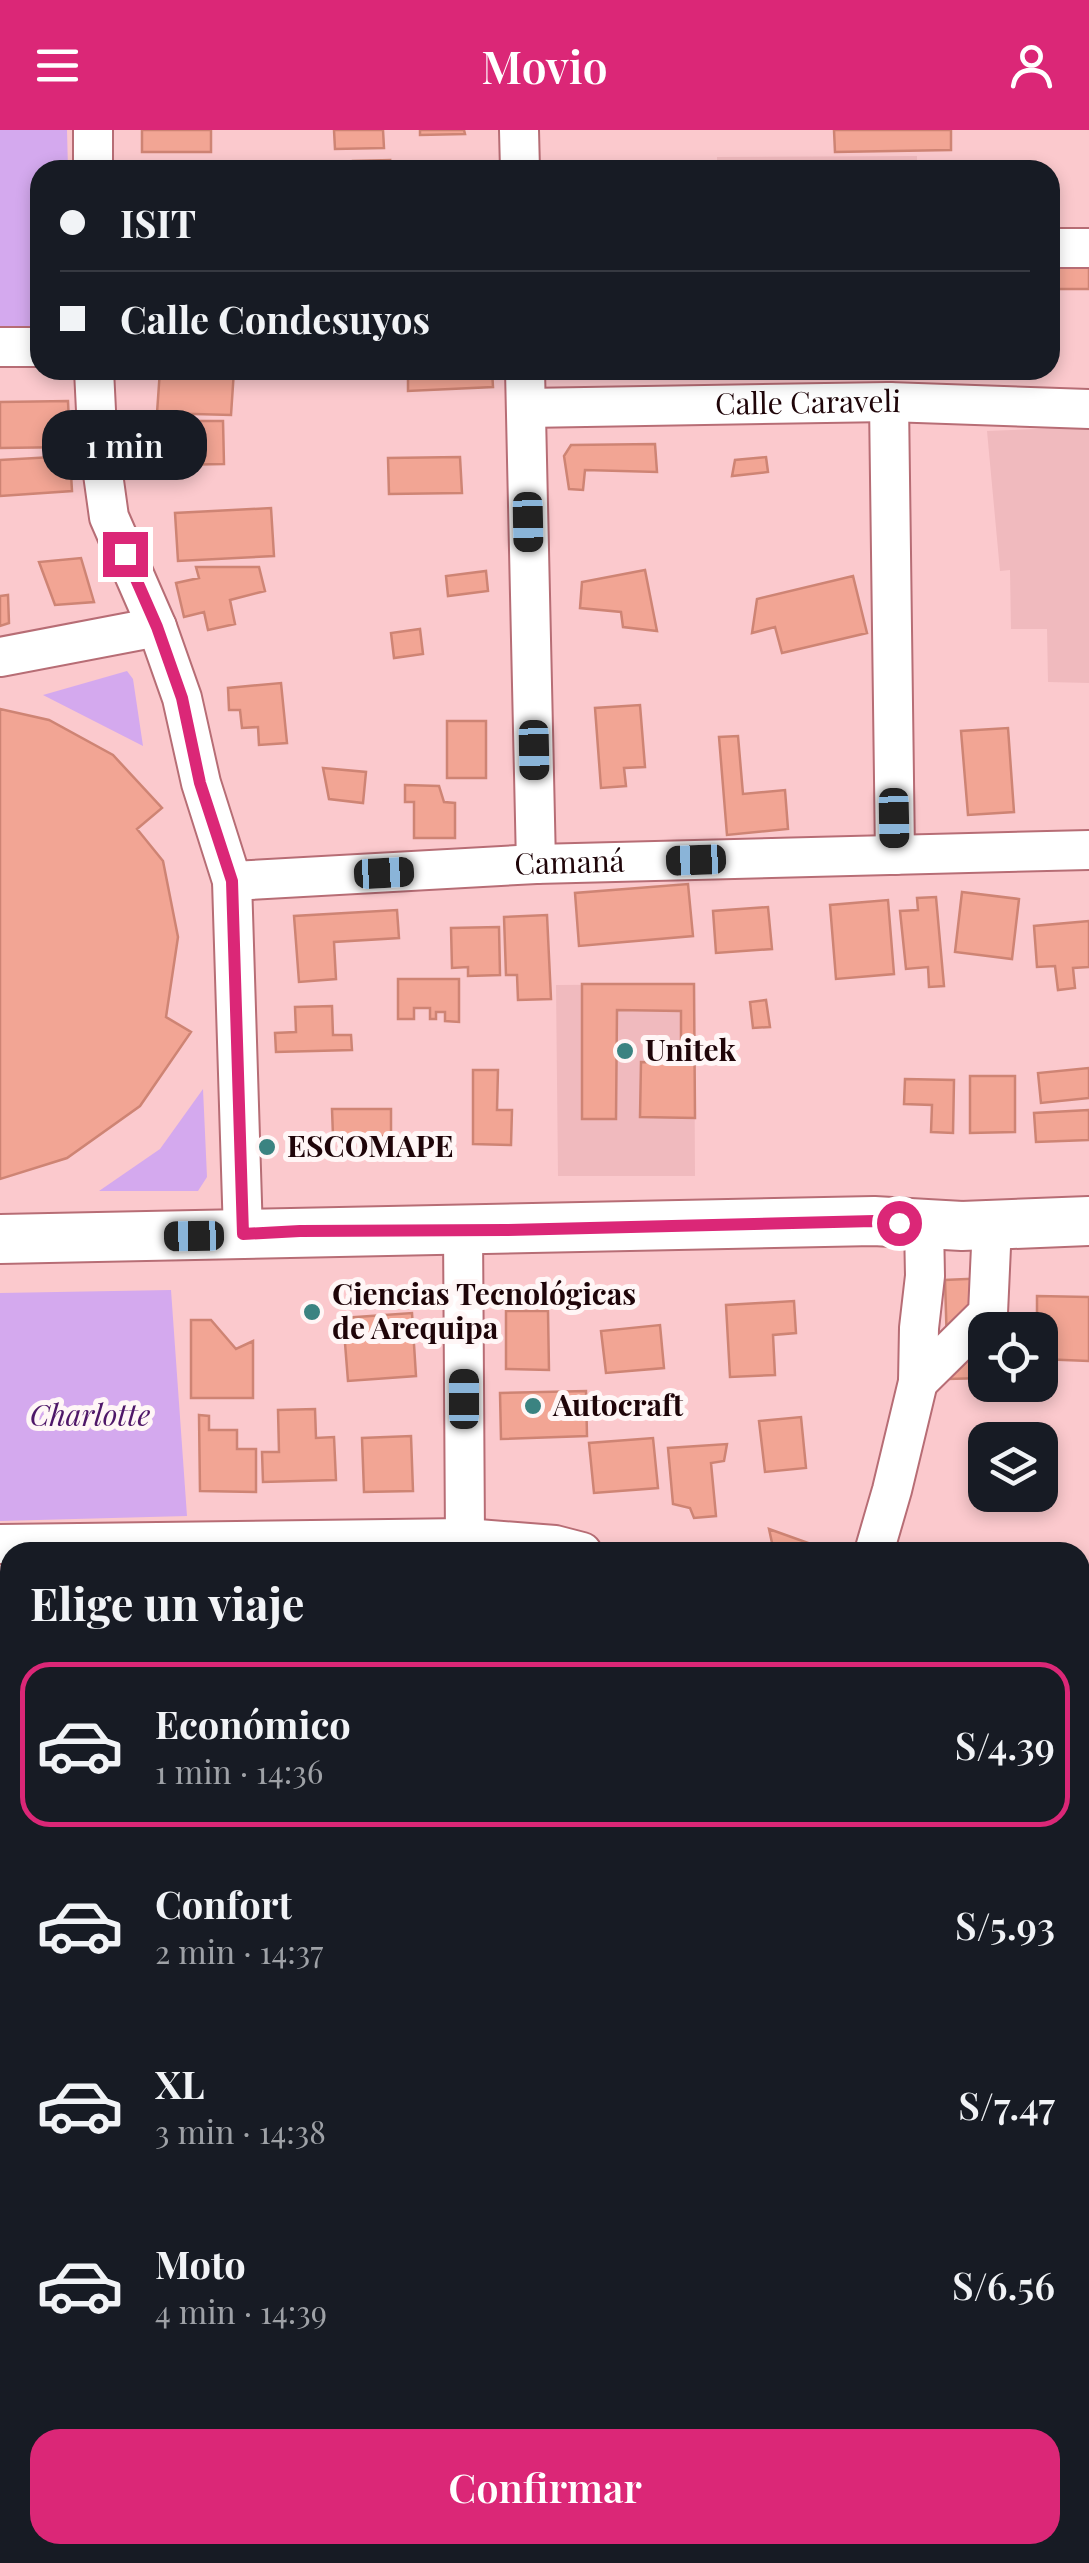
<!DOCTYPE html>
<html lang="es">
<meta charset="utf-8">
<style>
body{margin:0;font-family:"Playfair Display",serif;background:#20242c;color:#f1f3f6;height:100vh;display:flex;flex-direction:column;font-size:38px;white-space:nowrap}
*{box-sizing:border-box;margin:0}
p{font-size:32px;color:#9ea1a6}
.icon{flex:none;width:55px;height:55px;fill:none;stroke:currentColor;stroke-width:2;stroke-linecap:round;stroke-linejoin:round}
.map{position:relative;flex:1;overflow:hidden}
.side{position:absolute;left:0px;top:1412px;width:1090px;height:1022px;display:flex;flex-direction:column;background:#171b24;border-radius:30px 30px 0 0;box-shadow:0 5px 15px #0003}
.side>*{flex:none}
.banner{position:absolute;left:30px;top:30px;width:1030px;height:220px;border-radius:30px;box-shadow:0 5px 15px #0003;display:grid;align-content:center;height:220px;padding:0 30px;background:#171b24}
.fabs{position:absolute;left:968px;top:1182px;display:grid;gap:20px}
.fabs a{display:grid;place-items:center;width:90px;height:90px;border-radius:20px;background:#171b24;box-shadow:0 5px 15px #0003;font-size:50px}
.end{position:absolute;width:45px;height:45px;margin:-22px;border:12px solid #db2777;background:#fff;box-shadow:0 0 0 5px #fff}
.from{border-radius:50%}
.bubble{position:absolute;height:70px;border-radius:30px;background:#171b24;box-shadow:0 5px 15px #0003;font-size:32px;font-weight:600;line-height:70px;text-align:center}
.car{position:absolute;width:30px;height:60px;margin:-30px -15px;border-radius:12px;box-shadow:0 0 8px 2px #0007;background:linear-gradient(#222 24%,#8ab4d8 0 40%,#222 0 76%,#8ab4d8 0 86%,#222 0)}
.banner b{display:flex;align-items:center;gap:35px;height:95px;font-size:38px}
.banner b+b{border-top:2px solid #363941}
.banner i{width:25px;height:25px;background:#f1f3f6}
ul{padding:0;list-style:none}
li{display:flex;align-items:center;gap:30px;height:165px;margin:0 20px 15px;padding:0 10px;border:5px solid transparent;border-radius:30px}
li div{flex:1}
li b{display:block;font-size:38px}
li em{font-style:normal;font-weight:600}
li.selected{border-color:#db2777}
li>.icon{width:90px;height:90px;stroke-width:1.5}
h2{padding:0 30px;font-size:45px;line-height:120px}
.button{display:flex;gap:20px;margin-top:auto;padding:20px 30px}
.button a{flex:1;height:115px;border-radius:30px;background:#db2777;color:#fff;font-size:40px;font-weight:600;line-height:115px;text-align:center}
header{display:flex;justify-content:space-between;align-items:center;height:130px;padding:0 30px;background:#db2777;color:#fff;font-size:45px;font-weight:600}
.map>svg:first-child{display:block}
.built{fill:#f0babe}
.green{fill:#d4a9ee}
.building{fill:#f2a594;stroke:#ce8474;stroke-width:2.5}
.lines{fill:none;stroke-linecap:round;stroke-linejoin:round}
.minor-casing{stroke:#b76d75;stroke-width:42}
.major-casing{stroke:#b76d75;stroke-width:52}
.minor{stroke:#fff;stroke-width:38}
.major{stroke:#fff;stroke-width:48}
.route{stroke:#db2777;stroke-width:12}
.poi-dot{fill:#3b8381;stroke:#fff6f6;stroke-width:4}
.labels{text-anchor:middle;stroke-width:10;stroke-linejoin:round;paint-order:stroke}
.street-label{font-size:30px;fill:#1f0509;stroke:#fff6f6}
.poi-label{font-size:30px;font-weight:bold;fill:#1f0509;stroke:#fff6f6;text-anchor:start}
.park-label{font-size:30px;font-style:italic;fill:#4e1768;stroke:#fff6f6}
</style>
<header><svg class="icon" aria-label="menu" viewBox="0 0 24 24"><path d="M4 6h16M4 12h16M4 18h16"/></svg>Movio<svg class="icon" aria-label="person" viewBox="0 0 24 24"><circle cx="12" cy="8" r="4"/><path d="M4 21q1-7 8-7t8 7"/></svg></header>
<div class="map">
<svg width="1089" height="2433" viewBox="0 0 1089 2433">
<rect width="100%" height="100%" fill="#fbc9cd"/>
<path class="built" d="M917,26V40H717V27Z
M1089,297V553L1048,552L1047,499H1011L1010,440L1000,441L987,301Z
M694,854L695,1046H558L556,855Z"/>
<path class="green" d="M0,0H67L68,40H40V199L0,200Z
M127,541L133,549L143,616L43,565Z
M203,959L207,1047L198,1061H99L160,1019Z
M171,1160L187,1386L0,1391V1163Z
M0,1825H10V2257H0Z"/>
<path class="building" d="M142,0H211V22H142Z
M334,0H383L384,18L335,19Z
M420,0H464L465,4L420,5Z
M834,0H951V20L835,22Z
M390,30L388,40H353V31Z
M1050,130L1089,131V159H1050Z
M160,240H234L231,285L157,283Z
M408,240H492L493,257L408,261Z
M68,271L70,317L0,318V272Z
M169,291H223L224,334L170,335Z
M655,314L657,342L585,340L583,360L569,359L564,326L571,315Z
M70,326L72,361L0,366V330Z
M460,327L462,363L389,364L388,328Z
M766,327L768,342L732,346L735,330Z
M271,378L274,426L178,431L175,383Z
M81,428L94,472L55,475L39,432Z
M196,437H259L265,461L230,470L235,494L208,500L204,482L184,487L176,453L199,448Z
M645,440L657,501L623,497L621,482L580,478L582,452Z
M486,441L488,461L448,466L446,446Z
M853,446L867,503L782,523L775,497L752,503L757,469Z
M8,465L9,493L0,496V466Z
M420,499L423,524L394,528L391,503Z
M281,553L287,613L259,615L258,597L242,598L240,580H229L228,558Z
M640,575L645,637L624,638L626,656L601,658L595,578Z
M0,579L49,590L113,625L162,678L137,699L163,731L178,807L166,887L191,902L140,976L67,1028L0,1049Z
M447,591H486V648H447Z
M1008,598L1014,682L968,685L961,601Z
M738,606L743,664L785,660L788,699L727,705L719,607Z
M323,638L366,642L363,673L329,669Z
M405,655L439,656L444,672L455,673V708H414V672H405Z
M688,754L693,806L579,816L575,763Z
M962,762L1019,769L1012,829L955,822Z
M936,767L944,856L929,857L928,837L906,839L900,781L918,780L917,768Z
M888,770L894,844L836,849L830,775Z
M768,777L772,819L716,823L713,781Z
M397,780L399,808L334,812L336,849L299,852L294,786Z
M547,785L551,869L518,870L517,845H506L504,787Z
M1089,791V837L1073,838L1075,858L1058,860L1055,836L1037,837L1034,796Z
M499,797L500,845L468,846V837L452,838L451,798Z
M398,849H459V892L445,891V882H436V889H430V878H414V889H398Z
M582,854H694L695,988L640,987L641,932L681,933V881L617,880L616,989H582Z
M766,870L770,897L753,898L750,872Z
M332,876L333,905H351L352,920L276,922L275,903L296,902L295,877Z
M1089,938V968L1041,973L1038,943Z
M473,940H498L497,980H512L511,1015L473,1014Z
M970,946H1015V1002L970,1003Z
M905,949L954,950L953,1003L931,1002L932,975L904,974Z
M332,979H391V1006H380L381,1024H364V1005L333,1006Z
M1089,980V1010L1036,1012L1034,983Z
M988,1148L984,1248L948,1249L945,1150Z
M1037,1166L1089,1167V1231L1040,1229V1200H1037Z
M794,1171L796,1203L773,1205L775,1245L730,1247L726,1175Z
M506,1181H548L549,1240L506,1239Z
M412,1183L416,1246L348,1251L343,1188Z
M191,1190H211L236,1219L253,1211V1268H191Z
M660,1195L664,1238L606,1243L601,1201Z
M586,1261L587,1306L501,1309L500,1263Z
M315,1279L316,1308L334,1307L336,1350L263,1352L262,1322H279L278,1280Z
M199,1285L209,1286V1300H237V1319H256V1362L200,1361Z
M801,1287L806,1338L765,1342L759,1291Z
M411,1306L413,1361L364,1362L362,1308Z
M653,1308L658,1358L594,1363L589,1313Z
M727,1314L724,1331L711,1333L716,1386L694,1388L690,1378L673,1374L668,1318Z
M769,1399L825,1419L824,1422H774Z
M1089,1603V1659L1080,1660V1627L1088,1626L1086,1604Z
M1080,2388L1089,2389V2433H742V2425H1080Z
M406,2425H458L461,2433H406Z"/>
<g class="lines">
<g class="minor-casing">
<g id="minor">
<path d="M519,0L520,40"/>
<path d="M93,40V0"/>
<path d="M1050,118H1089"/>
<path d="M0,217H40"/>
<path d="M94,240L97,301L109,387L157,497L182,568L201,653L232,751L243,1104"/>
<path d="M525,240L536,734"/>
<path d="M889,272L895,725"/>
<path id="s1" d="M526,278L889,272L1089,279"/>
<path d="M0,527L157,497"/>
<path id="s2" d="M232,751L536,734L1089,720"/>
<path d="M463,1099L465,1408"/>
<path d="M918,1252L988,1183L992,1095"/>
<path d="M0,1414L465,1408L555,1415L582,1422"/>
<path d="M874,1422L892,1360L918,1252L919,1198L925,1146L924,1094"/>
<path d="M1080,1788L1089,1809"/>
<path d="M0,1797H10"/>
<path d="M1080,2125H1089"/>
<path d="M0,2276L10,2277"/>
<path d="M1080,2350L1089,2294"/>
<path d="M513,2425L514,2433"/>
</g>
</g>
<g class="major-casing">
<path id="major" d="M0,1109L874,1091L962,1096L1089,1091"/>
</g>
<use href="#minor" class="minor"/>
<use href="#major" class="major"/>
</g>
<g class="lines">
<path class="route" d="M125,424L157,497L182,568L200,653L232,751L243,1104L300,1101L505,1100L874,1091L899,1093"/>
</g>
<g class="poi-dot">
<circle cx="625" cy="921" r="10"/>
<circle cx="267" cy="1017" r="10"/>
<circle cx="312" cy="1182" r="10"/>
<circle cx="533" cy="1276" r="10"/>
</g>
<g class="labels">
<g class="street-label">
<text dy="10" stroke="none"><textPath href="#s1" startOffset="282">Calle Caraveli</textPath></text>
<text dy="10" stroke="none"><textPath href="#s2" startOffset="338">Camaná</textPath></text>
</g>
<g class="poi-label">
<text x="645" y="931">Unitek</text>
<text x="287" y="1027">ESCOMAPE</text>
<text x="332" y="1175">Ciencias Tecnológicas<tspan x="332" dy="34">de Arequipa</tspan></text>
<text x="553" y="1286">Autocraft</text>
</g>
<g class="park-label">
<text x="90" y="1296">Charlotte</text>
</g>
</g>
</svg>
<div class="fabs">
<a><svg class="icon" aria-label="locate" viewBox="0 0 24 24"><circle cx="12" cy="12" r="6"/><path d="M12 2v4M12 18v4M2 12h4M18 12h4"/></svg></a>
<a><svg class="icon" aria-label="layers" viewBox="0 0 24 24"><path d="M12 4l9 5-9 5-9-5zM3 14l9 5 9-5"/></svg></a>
</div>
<i class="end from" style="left:899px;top:1093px"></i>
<i class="end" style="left:125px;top:424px"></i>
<div class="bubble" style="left:42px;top:280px;width:165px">1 min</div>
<i class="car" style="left:528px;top:392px;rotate:179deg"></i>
<i class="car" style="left:534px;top:620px;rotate:179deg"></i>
<i class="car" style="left:894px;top:688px;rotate:179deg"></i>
<i class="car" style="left:696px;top:730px;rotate:268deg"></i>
<i class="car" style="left:384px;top:743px;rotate:87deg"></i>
<i class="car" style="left:194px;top:1106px;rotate:269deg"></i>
<i class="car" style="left:464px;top:1269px;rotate:0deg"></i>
<div class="banner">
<b><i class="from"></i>ISIT</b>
<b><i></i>Calle Condesuyos</b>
</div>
<section class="side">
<h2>Elige un viaje</h2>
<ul>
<li class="selected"><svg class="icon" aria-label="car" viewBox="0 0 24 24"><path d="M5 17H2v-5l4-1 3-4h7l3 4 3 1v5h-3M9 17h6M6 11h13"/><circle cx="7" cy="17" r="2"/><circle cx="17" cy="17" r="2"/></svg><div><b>Económico</b><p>1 min · 14:36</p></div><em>S/4.39</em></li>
<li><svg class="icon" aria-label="car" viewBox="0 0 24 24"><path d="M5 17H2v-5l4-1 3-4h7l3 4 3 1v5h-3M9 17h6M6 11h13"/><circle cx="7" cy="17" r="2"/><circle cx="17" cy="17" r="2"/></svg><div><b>Confort</b><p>2 min · 14:37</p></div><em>S/5.93</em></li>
<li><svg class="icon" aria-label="car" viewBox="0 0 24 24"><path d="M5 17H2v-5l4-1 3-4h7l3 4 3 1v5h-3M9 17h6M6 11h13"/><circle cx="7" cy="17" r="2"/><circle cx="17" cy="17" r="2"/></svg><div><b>XL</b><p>3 min · 14:38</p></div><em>S/7.47</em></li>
<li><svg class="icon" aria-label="car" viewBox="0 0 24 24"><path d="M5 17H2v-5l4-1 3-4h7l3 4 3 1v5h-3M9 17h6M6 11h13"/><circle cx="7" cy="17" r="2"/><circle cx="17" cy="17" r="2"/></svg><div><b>Moto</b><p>4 min · 14:39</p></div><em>S/6.56</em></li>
</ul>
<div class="button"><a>Confirmar</a></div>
</section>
</div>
